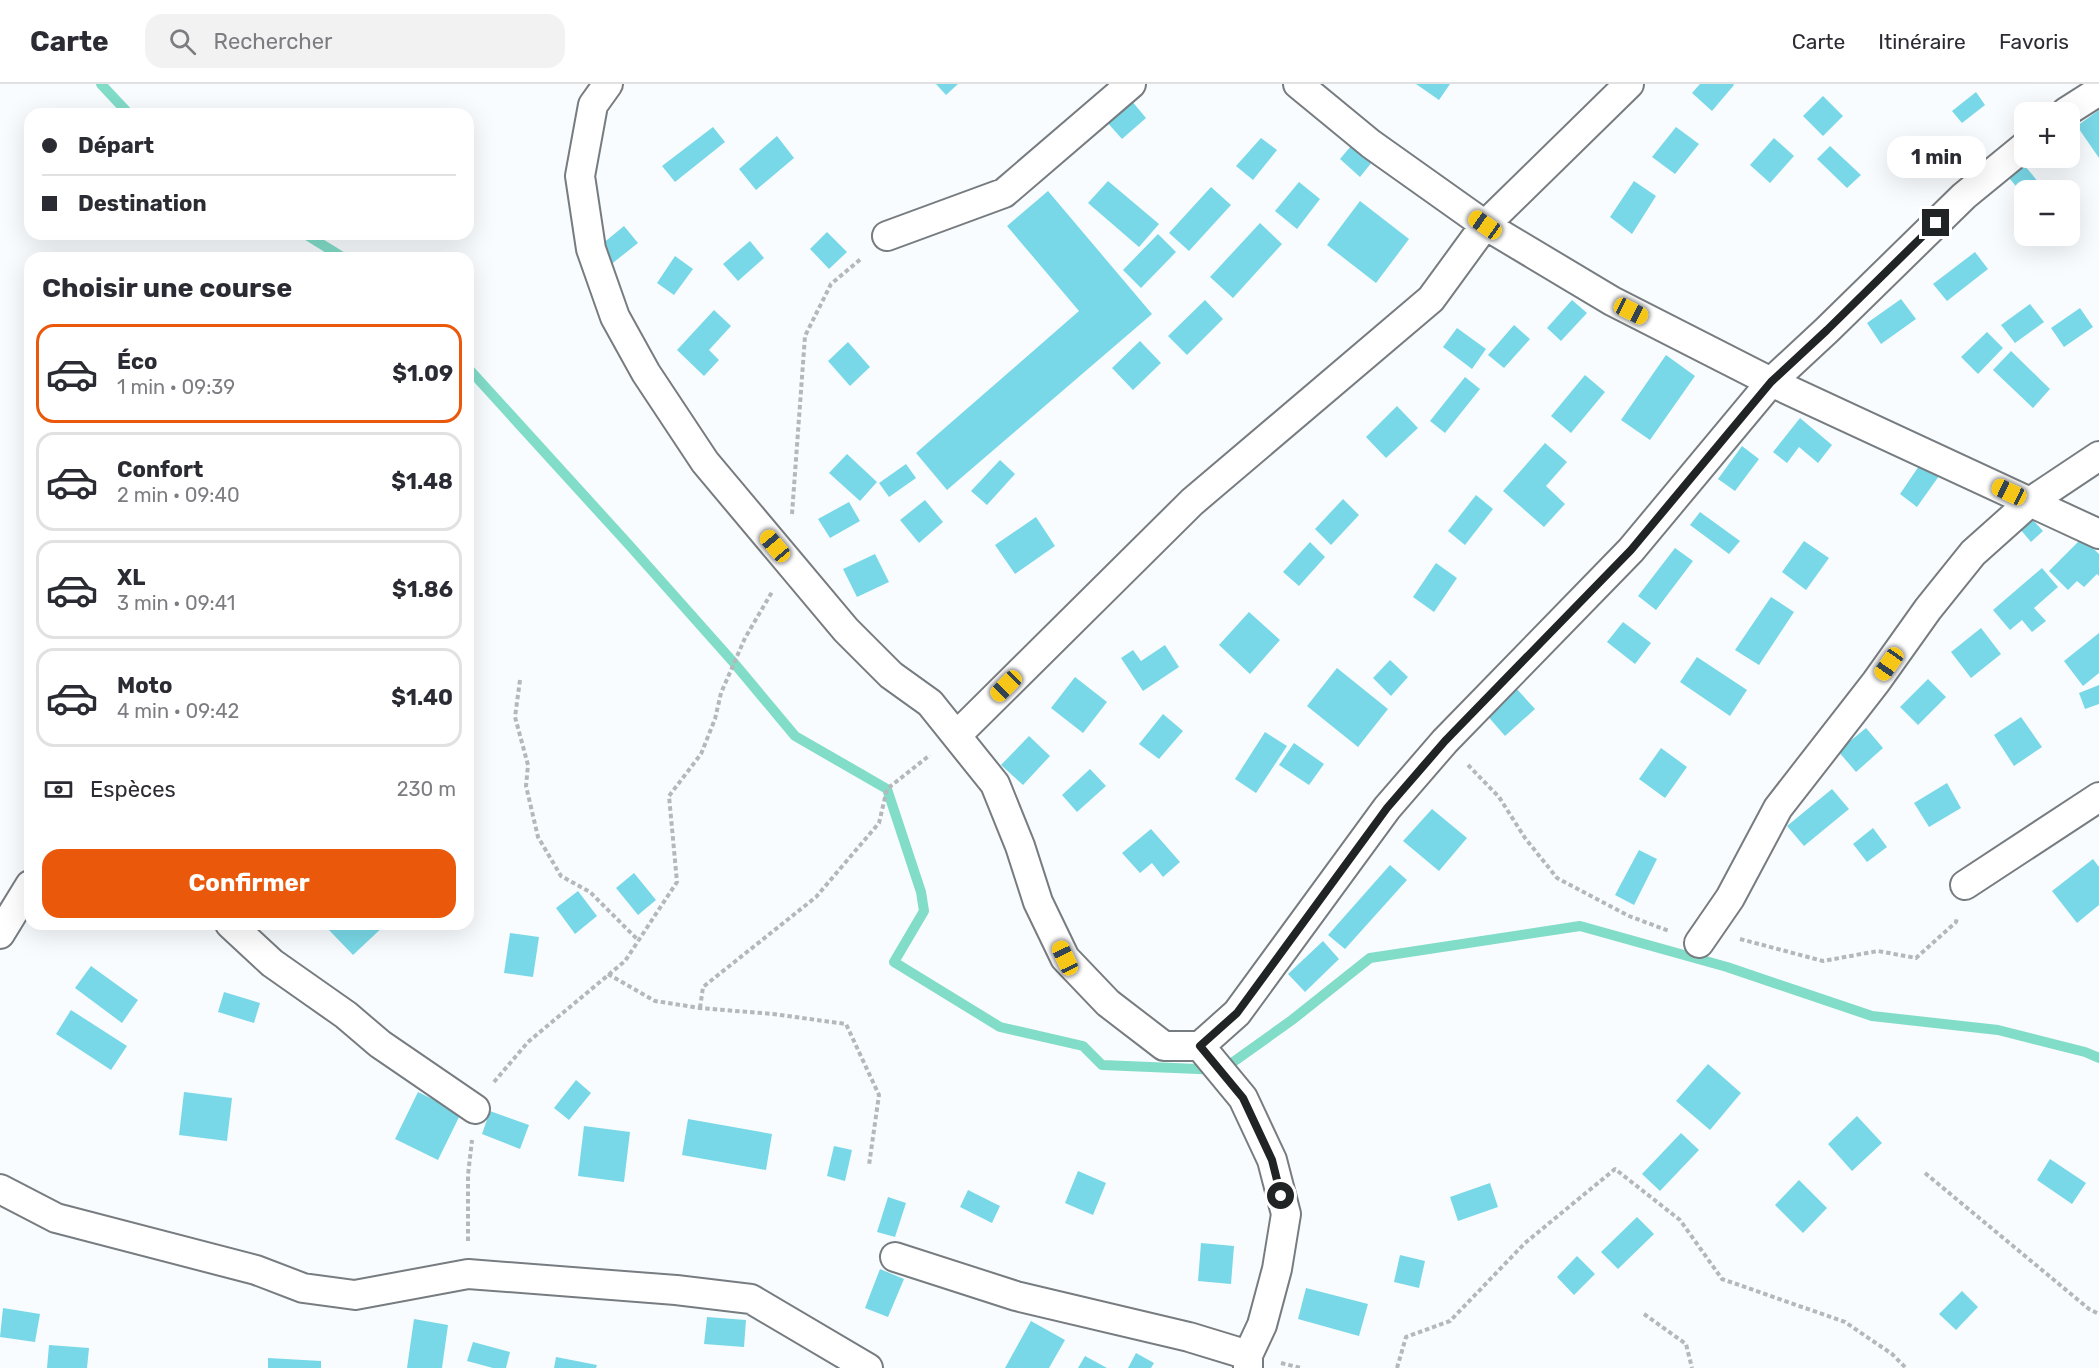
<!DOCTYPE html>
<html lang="fr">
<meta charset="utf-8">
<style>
body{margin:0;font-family:Rubik,sans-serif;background:#f2f2f3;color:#2b2b33;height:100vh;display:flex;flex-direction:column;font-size:22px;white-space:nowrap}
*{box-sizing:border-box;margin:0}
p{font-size:20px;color:#7c7c81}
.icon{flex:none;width:33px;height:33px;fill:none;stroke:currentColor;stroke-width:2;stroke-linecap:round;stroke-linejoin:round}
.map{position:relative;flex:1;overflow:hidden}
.drawer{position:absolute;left:24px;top:168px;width:450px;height:678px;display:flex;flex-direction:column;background:#fff;border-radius:18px;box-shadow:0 6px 24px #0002}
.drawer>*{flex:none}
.top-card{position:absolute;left:24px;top:24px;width:450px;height:132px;border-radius:18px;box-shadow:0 6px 24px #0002;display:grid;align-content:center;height:132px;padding:0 18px;background:#fff}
.controls{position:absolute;left:2014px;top:18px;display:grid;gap:12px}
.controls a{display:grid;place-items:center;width:66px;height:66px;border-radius:12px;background:#fff;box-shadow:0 6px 24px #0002;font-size:30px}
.end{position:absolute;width:27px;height:27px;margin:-14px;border:8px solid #212425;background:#fff;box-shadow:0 0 0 3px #fff}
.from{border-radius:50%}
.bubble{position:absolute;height:42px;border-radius:18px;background:#fff;box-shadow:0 6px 24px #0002;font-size:20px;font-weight:700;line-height:42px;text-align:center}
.car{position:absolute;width:18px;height:36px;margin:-18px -9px;border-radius:8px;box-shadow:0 0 4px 2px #0007;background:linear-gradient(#f5c518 24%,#345 0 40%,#f5c518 0 76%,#345 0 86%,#f5c518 0)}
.top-card b{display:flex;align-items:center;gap:21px;height:57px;font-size:22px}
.top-card b+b{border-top:2px solid #e1e1e2}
.top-card i{width:15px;height:15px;background:#2b2b33}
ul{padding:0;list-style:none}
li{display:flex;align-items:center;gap:18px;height:99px;margin:0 12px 9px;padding:0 6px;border:3px solid #e1e1e2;border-radius:18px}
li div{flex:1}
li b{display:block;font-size:22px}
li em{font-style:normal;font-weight:700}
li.current{border-color:#ea580c}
li>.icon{width:54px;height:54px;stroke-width:1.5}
h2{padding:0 18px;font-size:27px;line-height:72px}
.pay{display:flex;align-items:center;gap:15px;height:66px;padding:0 18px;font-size:22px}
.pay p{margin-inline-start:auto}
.button{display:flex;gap:12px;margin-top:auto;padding:12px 18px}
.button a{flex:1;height:69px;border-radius:18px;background:#ea580c;color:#fff;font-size:24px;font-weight:700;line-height:69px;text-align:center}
header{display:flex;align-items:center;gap:36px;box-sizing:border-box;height:84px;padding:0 30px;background:#fff;border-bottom:2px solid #e1e1e2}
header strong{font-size:28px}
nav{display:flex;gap:33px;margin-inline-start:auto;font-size:21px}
.search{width:420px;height:54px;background:#f2f2f3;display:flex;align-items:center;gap:15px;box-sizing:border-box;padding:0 21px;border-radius:18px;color:#7c7c81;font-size:22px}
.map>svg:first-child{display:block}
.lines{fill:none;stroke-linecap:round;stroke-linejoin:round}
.stream{stroke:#81dcc8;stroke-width:10}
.building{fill:#79d8e7}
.street-casing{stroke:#777c80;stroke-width:32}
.path{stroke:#b4b8ba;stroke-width:4;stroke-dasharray:4.5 3;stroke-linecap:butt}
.street{stroke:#fff;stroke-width:28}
.route{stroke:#212425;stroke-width:8}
</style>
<header>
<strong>Carte</strong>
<div class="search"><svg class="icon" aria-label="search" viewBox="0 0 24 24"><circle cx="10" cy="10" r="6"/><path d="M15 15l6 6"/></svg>Rechercher</div>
<nav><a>Carte</a><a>Itinéraire</a><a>Favoris</a></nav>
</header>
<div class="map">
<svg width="2099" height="1284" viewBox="0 0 2099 1284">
<rect width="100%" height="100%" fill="#f8fcfe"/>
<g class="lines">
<path class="stream" d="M101,0L129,30
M305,150L344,174
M468,284L630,462L734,579L795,652L887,705L921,808L924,827L894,878L1000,943L1083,962L1102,981L1222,986L1292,936L1370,874L1580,842L1727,883L1872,932L1998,946L2085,968L2099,974"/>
</g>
<path class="building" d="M936,0H958L946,11Z
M1416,0H1450L1439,16Z
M1700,0H1733L1734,1L1712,27L1692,9Z
M1976,8L1985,21L1962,39L1952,27Z
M1823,12L1843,32L1823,52L1803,32Z
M1131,16L1146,34L1122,55L1106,37Z
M2099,26V74L2077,42Z
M713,43L725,58L675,98L662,82Z
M1676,43L1699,60L1675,90L1652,73Z
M777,52L794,74L756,106L739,85Z
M1261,54L1277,66L1253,96L1236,82Z
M1774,54L1794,72L1770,99L1750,81Z
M1356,56L1376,73L1360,93L1340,75Z
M1830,62L1861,91L1847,104L1817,75Z
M2020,76L2040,100L2033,106H2025V113L2005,89Z
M1108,97L1159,140L1139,163L1088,119Z
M1634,97L1656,112L1632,150L1610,133Z
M1299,98L1320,115L1297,145L1275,127Z
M1211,103L1231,121L1189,167L1169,149Z
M1048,107L1152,230L947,406L916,369L1079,227L1007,142Z
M1360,117L1409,155L1376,199L1327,161Z
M1260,139L1282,160L1233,214L1210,193Z
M624,142L638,159L609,182L596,165Z
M827,148L847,168L829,185L810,165Z
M1158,150L1176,168L1141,204L1123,186Z
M750,157L764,174L738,197L723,180Z
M1975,168L1988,185L1947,217L1933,200Z
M675,172L693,185L674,211L657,199Z
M1901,215L1916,235L1881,260L1867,239Z
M1205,216L1223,235L1187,271L1168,252Z
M1572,216L1587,229L1561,257L1547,244Z
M2030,220L2044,238L2015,259L2001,241Z
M2080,224L2093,243L2064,263L2051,244Z
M714,226L731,242L709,266L719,276L704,292L677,266Z
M1514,241L1530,255L1504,284L1488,271Z
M1457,244L1486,265L1472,285L1443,263Z
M1987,248L2003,264L1978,290L1961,273Z
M1140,257L1161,279L1133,306L1112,284Z
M848,258L870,283L850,302L828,277Z
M2011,267L2050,305L2033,324L1993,286Z
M1666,271L1695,292L1650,356L1621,336Z
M1585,291L1605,308L1571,349L1551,332Z
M1465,293L1480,305L1445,349L1430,337Z
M1397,322L1418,344L1386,374L1366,353Z
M1800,334L1832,361L1818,379L1799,363L1787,379L1773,368Z
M1545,359L1567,378L1546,402L1565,420L1544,443L1503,407Z
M1742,362L1759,375L1735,407L1718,395Z
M847,370L877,398L860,417L829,389Z
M1000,376L1015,390L987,421L971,407Z
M1921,379L1939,392L1917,423L1900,410Z
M906,380L916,394L889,413L879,399Z
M1476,411L1493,425L1465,461L1448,447Z
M1343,415L1359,431L1331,461L1315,445Z
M925,416L943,438L919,459L900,436Z
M849,418L860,437L830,454L818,435Z
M1700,428L1740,457L1729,470L1690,441Z
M1036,433L1055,462L1015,490L995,461Z
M2031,434L2043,447L2031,458L2020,445Z
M2082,454L2099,470V492L2097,490L2084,503L2077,497L2068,506L2049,487Z
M1804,457L1829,474L1806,506L1782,488Z
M1310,458L1325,473L1299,502L1283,488Z
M1675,464L1693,477L1656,526L1638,512Z
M875,470L889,498L857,513L843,485Z
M1436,479L1457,494L1434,528L1413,513Z
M2042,484L2058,503L2034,524L2046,537L2032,548L2022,536L2010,546L1993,526Z
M1771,513L1794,528L1759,581L1735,566Z
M1249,528L1280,556L1250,590L1219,561Z
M1623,538L1651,559L1635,580L1607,558Z
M1981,544L2001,570L1971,594L1951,568Z
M2099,549V589L2083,602L2064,577Z
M1165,561L1179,583L1143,607L1121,574L1133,566L1141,577Z
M1697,573L1747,606L1730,632L1680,598Z
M1390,576L1408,593L1391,612L1373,594Z
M1337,584L1388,625L1358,663L1307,622Z
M1075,593L1107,618L1083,649L1051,624Z
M1928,595L1946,613L1918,641L1900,623Z
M2099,601V620L2085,625L2079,609Z
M1515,603L1535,625L1505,652L1485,629Z
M1163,630L1183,647L1159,675L1139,660Z
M2021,633L2042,663L2014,682L1994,651Z
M1866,644L1883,664L1856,688L1838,667Z
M1265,648L1287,662L1256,709L1235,695Z
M1029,652L1050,672L1023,701L1001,681Z
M1294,659L1324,680L1309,701L1279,681Z
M1661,664L1687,683L1665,714L1639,695Z
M1090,685L1106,702L1077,728L1062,711Z
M1947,699L1961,724L1929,743L1914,719Z
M1832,705L1849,725L1804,762L1787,742Z
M1432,725L1467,754L1439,787L1403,757Z
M1873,744L1887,763L1867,778L1853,760Z
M1151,745L1180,778L1163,793L1152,779L1140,789L1122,769Z
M1639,766L1657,775L1634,821L1615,811Z
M2093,775L2099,783V821L2077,839L2052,807Z
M1390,781L1407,796L1345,865L1328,851Z
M634,789L656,816L638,831L616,804Z
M578,807L597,832L575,850L556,824Z
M333,840H386L353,871L328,845Z
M510,849L539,853L533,893L504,889Z
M1323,857L1339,875L1305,908L1288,890Z
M91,882L138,916L122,939L75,904Z
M224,908L260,919L254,939L218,928Z
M71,926L127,962L111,986L56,950Z
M1708,980L1741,1009L1710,1046L1676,1017Z
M576,996L591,1009L569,1036L554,1024Z
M184,1008L232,1014L227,1057L179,1051Z
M418,1008L461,1029L438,1076L395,1055Z
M490,1027L529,1041L520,1065L482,1050Z
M1857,1032L1882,1059L1852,1087L1828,1060Z
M688,1035L772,1050L766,1086L682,1071Z
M584,1042L630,1048L624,1098L578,1092Z
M1681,1049L1699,1066L1660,1107L1642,1090Z
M834,1062L852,1066L845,1097L827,1092Z
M2050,1075L2086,1099L2072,1120L2037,1096Z
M1078,1087L1106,1099L1093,1131L1065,1119Z
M1799,1096L1827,1124L1803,1149L1775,1121Z
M1490,1099L1498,1123L1458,1137L1450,1113Z
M968,1106L1000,1122L992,1139L960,1123Z
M888,1113L906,1119L895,1153L877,1148Z
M1637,1133L1654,1150L1618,1185L1601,1168Z
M1201,1159L1234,1162L1231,1200L1198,1197Z
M1400,1171L1425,1177L1419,1204L1394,1198Z
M1577,1172L1595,1190L1574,1211L1557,1193Z
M880,1185L904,1195L888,1233L865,1224Z
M1306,1204L1368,1220L1359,1252L1298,1235Z
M1962,1207L1978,1223L1956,1246L1939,1230Z
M3,1224L40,1230L35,1258L0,1253Z
M707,1233L746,1236L744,1263L704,1260Z
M414,1235L448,1241L442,1284H407Z
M1031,1237L1065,1256L1049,1284H1005Z
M473,1258L510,1268L506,1284H493L467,1277Z
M49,1261L89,1264L87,1284H47Z
M1136,1269L1154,1279L1151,1284H1128Z
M1085,1272L1107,1284H1078Z
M556,1273L597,1281L596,1284H554Z
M268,1274L321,1277V1284H268Z"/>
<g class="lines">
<g class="street-casing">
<path id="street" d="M608,0L593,21L580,92L591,165L615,233L646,289L705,378L846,546L891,591L930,619L995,700L1020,762L1038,818L1065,874L1108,919L1164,962H1200L1237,929L1387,724L1445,657L1631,466L1771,298L1827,246L1964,112L2025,62
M1298,0L1371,60L1485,141L1612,217L1771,298L2099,450
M2066,28L2099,7
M887,152L1004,109L1131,0
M957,651L1192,418L1431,215L1485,141L1629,0
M1965,801L2099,713
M230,840L272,879L346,931L380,960L475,1025
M0,850L30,801
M1699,859L1730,814L1778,724L1876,598L1928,525L1973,469L2030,418L2099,372
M1200,962L1243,1014L1272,1076L1286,1130L1277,1185L1262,1241L1248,1271
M0,1105L56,1134L256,1186L303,1204L355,1211L468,1190L676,1206L751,1215L868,1284
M895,1173L1016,1212L1189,1253L1248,1271V1284"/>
</g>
<path class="path" d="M792,430L805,252L831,200L862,174
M520,596L515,633L528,681L526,702L538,753L561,792L590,808L638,856
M1468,681L1499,713L1525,754L1557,794L1629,832L1669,847
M1740,855L1823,877L1878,867L1916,874L1956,838L1957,833
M608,890L655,917L700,924L773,930L846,940L879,1011L869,1081
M700,924L703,903L816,813L879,739L887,705L930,671
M494,998L528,958L625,877L677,798L669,712L701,670L715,635L721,609L745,554L772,508
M1925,1089L2089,1225L2099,1230
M468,1157V1091L472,1056
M1644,1230L1686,1260L1692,1284
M1281,1279L1301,1284
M1397,1284L1406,1253L1450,1237L1525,1159L1615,1085L1680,1136L1722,1195L1845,1238L1892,1270L1906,1284"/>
<use href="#street" class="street"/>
</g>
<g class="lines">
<path class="route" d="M1281,1112L1272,1076L1243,1014L1200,962L1237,929L1387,724L1445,657L1631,466L1771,298L1827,246L1936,139"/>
</g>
</svg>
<div class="controls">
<a>+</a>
<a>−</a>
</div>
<i class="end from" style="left:1281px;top:1112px"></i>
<i class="end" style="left:1936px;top:139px"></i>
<div class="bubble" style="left:1887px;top:52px;width:99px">1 min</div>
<i class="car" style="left:1485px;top:141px;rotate:305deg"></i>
<i class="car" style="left:1631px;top:227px;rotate:117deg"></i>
<i class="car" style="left:2009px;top:408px;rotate:295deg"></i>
<i class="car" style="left:775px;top:462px;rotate:320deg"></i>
<i class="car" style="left:1889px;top:580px;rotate:215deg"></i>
<i class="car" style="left:1006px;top:602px;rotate:225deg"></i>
<i class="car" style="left:1065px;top:874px;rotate:335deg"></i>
<div class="top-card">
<b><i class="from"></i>Départ</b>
<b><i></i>Destination</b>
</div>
<section class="drawer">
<h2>Choisir une course</h2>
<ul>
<li class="current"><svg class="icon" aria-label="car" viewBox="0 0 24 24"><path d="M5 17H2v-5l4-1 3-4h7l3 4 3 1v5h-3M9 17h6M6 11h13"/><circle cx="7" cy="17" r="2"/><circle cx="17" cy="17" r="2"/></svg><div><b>Éco</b><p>1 min · 09:39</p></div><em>$1.09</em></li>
<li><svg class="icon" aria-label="car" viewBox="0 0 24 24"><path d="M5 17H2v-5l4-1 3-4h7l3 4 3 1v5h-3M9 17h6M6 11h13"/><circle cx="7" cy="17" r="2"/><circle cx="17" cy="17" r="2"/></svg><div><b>Confort</b><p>2 min · 09:40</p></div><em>$1.48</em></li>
<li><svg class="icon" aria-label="car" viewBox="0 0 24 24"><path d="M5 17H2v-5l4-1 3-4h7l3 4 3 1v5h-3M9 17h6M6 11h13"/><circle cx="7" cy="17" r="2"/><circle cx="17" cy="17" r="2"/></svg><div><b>XL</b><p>3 min · 09:41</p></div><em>$1.86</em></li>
<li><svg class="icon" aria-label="car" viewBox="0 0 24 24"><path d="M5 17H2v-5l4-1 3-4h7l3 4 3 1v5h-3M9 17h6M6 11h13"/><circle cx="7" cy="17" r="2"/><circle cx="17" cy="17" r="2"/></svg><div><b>Moto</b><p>4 min · 09:42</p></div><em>$1.40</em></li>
</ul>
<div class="pay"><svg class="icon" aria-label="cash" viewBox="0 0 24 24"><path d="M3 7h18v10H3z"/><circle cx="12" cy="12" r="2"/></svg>Espèces<p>230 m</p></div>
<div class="button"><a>Confirmer</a></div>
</section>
</div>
